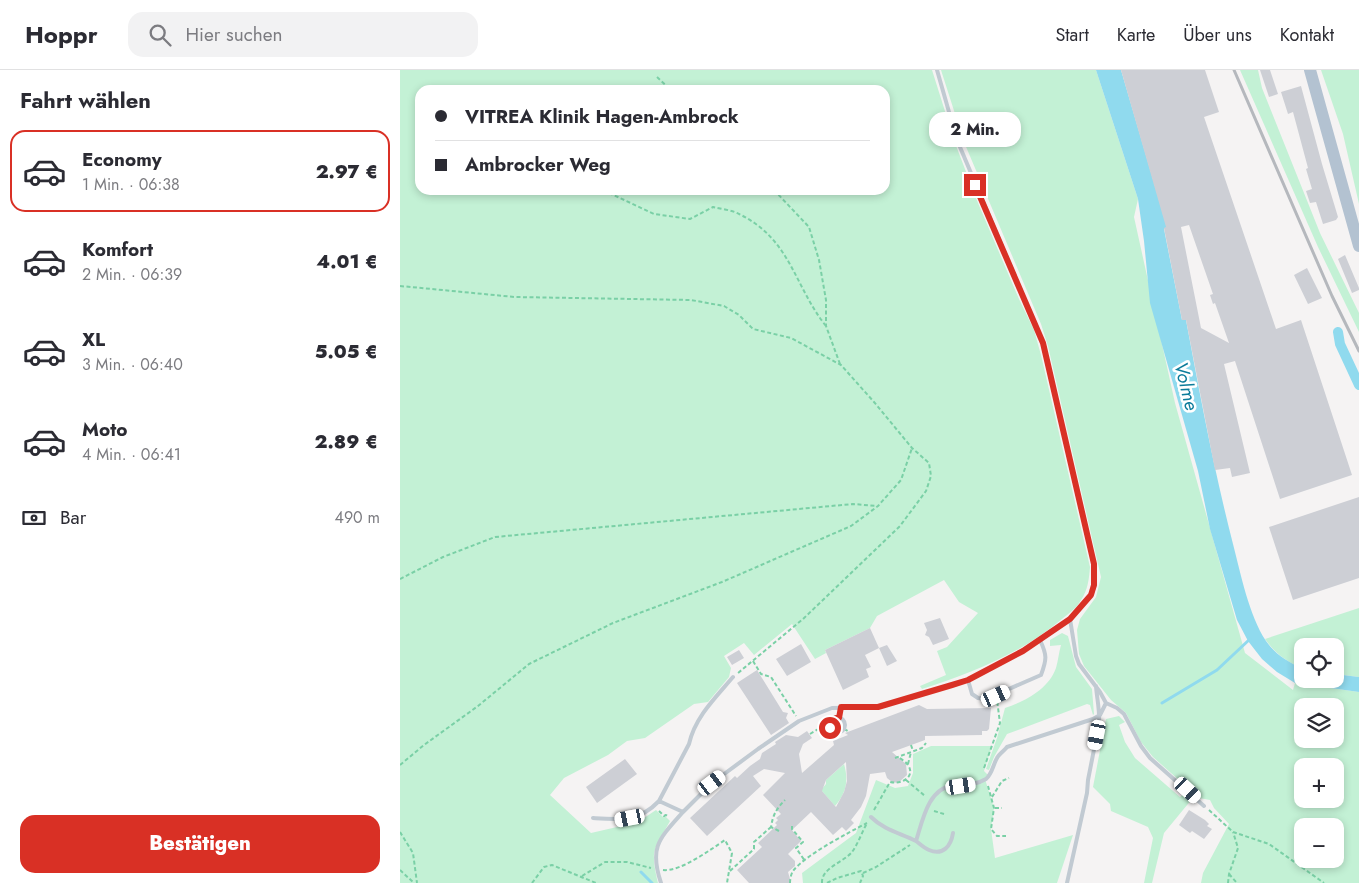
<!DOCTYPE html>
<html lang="de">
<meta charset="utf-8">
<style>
body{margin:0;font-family:Jost,sans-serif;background:#f2f2f3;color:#2b2b33;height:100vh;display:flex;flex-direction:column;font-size:19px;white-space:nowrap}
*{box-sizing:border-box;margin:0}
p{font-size:16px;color:#7c7c81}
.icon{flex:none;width:28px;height:28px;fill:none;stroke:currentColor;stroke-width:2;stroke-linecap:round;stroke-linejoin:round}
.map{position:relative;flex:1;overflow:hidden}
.details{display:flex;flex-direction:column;background:#fff;width:400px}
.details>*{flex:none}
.top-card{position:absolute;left:15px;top:15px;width:475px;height:110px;border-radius:15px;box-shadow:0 2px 8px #0003;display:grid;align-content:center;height:110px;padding:0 20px;background:#fff}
.buttons{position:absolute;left:894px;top:568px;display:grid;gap:10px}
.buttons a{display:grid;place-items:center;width:50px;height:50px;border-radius:10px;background:#fff;box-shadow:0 2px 8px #0003;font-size:25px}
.end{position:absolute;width:22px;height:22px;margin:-11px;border:6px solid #d93025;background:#fff;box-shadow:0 0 0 2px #fff}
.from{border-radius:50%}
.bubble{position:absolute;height:35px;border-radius:15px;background:#fff;box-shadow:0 2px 8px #0003;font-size:16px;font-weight:800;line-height:35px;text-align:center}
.car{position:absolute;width:15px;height:30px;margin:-15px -8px;border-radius:6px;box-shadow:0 0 4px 1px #0007;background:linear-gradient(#fff 24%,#345 0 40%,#fff 0 76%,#345 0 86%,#fff 0)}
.top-card b{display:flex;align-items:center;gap:18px;height:48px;font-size:19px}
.top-card b+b{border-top:1px solid #e1e1e2}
.top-card i{width:12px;height:12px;background:#2b2b33}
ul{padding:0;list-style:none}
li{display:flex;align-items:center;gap:15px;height:82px;margin:0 10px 8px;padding:0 10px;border:2px solid transparent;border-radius:15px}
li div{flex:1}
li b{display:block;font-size:19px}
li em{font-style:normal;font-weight:800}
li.current{border-color:#d93025}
li>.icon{width:45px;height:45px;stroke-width:1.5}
h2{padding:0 20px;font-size:22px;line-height:60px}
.pay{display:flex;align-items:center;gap:12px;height:55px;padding:0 20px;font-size:19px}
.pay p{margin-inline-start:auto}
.cta{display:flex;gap:10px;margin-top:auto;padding:10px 20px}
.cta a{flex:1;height:58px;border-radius:15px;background:#d93025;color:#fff;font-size:20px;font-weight:800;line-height:58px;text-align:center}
header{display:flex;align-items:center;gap:30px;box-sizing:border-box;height:70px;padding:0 25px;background:#fff;border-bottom:1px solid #e1e1e2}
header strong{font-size:24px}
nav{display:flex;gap:28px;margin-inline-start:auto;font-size:18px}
.search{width:350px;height:45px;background:#f2f2f3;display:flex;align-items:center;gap:12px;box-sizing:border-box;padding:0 18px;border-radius:15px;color:#7c7c81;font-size:19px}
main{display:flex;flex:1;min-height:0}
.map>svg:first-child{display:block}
.green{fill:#c3f1d5;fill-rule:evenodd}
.water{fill:#90daee}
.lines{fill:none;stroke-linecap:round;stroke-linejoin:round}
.stream{stroke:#90daee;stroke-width:3}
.canal{stroke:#90daee;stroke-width:10}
.building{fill:#cdcfd5;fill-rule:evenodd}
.path{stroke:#7ad0a6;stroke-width:2;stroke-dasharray:4 2.5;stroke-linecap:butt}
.service{stroke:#c1cad2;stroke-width:4}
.primary{stroke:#b3c2d1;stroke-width:12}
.rail{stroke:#b5b8bd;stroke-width:3}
.route{stroke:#d93025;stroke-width:6}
.labels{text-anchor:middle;stroke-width:5;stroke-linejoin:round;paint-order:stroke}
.water-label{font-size:19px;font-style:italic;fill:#0c7c9b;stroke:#fff}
</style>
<header>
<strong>Hoppr</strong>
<div class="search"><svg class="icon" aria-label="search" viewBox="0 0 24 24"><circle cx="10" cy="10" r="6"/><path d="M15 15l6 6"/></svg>Hier suchen</div>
<nav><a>Start</a><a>Karte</a><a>Über uns</a><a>Kontakt</a></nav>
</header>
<main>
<section class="details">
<h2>Fahrt wählen</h2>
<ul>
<li class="current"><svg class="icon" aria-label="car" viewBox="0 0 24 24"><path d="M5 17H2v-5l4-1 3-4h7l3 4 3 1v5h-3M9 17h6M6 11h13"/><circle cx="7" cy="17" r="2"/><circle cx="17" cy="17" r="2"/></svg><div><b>Economy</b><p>1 Min. · 06:38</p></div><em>2.97 €</em></li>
<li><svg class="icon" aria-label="car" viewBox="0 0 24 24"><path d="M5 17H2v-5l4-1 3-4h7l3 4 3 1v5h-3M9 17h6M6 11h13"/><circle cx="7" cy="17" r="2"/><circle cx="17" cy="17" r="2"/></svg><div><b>Komfort</b><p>2 Min. · 06:39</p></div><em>4.01 €</em></li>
<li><svg class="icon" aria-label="car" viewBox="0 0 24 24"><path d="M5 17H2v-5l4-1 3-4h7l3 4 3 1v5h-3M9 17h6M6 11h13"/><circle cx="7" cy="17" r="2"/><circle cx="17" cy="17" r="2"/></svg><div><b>XL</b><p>3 Min. · 06:40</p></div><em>5.05 €</em></li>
<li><svg class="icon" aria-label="car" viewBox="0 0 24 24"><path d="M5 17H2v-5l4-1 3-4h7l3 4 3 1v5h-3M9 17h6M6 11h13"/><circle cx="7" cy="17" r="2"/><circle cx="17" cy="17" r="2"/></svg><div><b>Moto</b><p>4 Min. · 06:41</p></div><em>2.89 €</em></li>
</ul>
<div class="pay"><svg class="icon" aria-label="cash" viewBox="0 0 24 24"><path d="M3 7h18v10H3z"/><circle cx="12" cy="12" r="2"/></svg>Bar<p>490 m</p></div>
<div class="cta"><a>Bestätigen</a></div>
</section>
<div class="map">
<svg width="959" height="813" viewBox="0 0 959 813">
<rect width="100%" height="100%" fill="#f5f3f3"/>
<path class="green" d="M0,0H532L555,73L578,133L619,229L634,260L641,285L690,497C689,509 688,520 681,530C677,538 669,543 662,549C622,583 572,603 522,619L520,616L546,605L537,581L547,577L578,543L559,532L544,510L477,546L470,558L425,580L426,583L415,589L392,554L354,585L344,573L324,586L331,598L329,607L308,632L294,634L245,668L227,671L208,685L164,708L150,725L191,763L217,757L221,754L244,748L256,740L263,747H266L270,751C254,780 250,779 258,813H0ZM20,20H485V120H20Z
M541,0H696L738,129L734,147L775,333L845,583L893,620L895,613L959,622V813H801L803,803L829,754L814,738L810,730L799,728L753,687L741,672L726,643L711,630L684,596L679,584L677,560L680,549L696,527L701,507L648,276L641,254L564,72ZM902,636H935V669H902ZM902,696H935V729H902ZM902,756H935V789H902Z
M840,0H858L862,18L920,163L959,243V262L918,177Z
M921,0H959V134L943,64Z
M959,538V607L935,604V576H902V598C887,592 875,583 865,569Z
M662,563L668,566L676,597L692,619L694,644L693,645L690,635L687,634L607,664L594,687L589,700L586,699L597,668L605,638C625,631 648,620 656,598C658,591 659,582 661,575L650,576V570Z
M719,646L725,652L719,655L725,672L735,688L780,727L786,722L792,729L764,763L752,813H744L753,768L748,757L711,741L710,734L693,717L706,649Z
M531,676H592L584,701L589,706L585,709L594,738L591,759L595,788L673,765L657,813H403L402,803L456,763L476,710L495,718L508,716L513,703V684Z
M444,694C449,711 446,723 435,736L421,720L426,714V710Z"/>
<path class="water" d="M696,0H721L767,157L764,159L782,250H786C800,325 814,400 833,474C841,505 849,545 866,571C875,584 888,592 902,598V609H935V604L959,607V622L895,613L877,602L862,589L848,571L837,550L810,459L798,401L750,233L744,171L738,129Z"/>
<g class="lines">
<path class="stream" d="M762,633L817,600L850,569
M241,802L252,813"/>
<path class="canal" d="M938,262L940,274L959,315"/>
</g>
<path class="building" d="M721,0H805L819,42L804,47L876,259L901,250L952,405L880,429L835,291L824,294L850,403L832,407L830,398L815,400L786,250H782L764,158L766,157ZM789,155L813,224L810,225L813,234L815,233L829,273L801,258L781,157Z
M860,0H870L878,24L869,27Z
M901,16L922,94L938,147L936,150L923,154L916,132L910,133L906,121L912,119L906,99L908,98L893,42L888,44L881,22Z
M945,185L959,218V220L952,223L938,189Z
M907,198L922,228L908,234L894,205Z
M959,427V508L893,530L869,457Z
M540,548L549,569L533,575L529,567L525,565L527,560L524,553Z
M470,558L479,578L465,585L471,597L466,599L469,607L443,620L425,580Z
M401,574L411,592L387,606L376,589Z
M487,575L497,591L487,596L479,578Z
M339,580L344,588L332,595L327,587Z
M357,600L383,642L388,643L386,648L389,653L371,665L337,613Z
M519,635L527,639L591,638L589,659L587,661H582V665L525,666V670L492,682L506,694L507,705L498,713L492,712L487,708L485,702L470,704L466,726L461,737L451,750L454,753L446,761L442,757L433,765L411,742L392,760L401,771L388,784L395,791V796L388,802L390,809L389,813H349L337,800L362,777L358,773L377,755L375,753L378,750L376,748L381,744L363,725L385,703L364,699L353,706L361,716L307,766L290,748L335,706L337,708L350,696L360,689L362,683L376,674L375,672L386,665L398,667L407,661L412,668L403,674L399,684L402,703L434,675L433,671L448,665L445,663ZM446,692L447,711L444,722L436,737L422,721L426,710Z
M225,689L237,704L197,733L186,717Z
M789,740L805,750L809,754L807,756L812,759L804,769L792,761L790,763L779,755Z"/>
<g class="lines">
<path class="path" d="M257,7L271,20
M203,120L254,144L290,149L313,137C321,139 332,140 339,144C391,169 394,216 426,256
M374,120L409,157L419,190L426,230V256L440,294
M0,216L115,227L291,230L324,236L339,245L353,259L391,268L441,295L474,332L512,378L529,393L531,406L526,421L500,456L403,549L338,603
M0,509L43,487L95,467L453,434L477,436
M353,591L361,604L371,607L396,646
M444,659L448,661
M410,664L420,658L430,655
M511,675L513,681
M495,688L522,678L526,673
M508,694L511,682
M0,695L24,675L78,636L129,594L213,553L322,512L451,456L478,436L501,410L512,378
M584,698L600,653L597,630
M506,710L525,726
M588,716L594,738L591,759L597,766H606
M592,727L602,711L609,708
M595,738H602
M474,740L490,712C501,715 516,707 508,695C506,692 501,689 498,687
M809,740L833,762L869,774L924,813
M259,741L264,746L266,745L269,747
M534,741L544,744
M392,756V759L403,772L396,778L405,791
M379,761L371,757C373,745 376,739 385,730
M0,762L13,783L17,813
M0,800L14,813
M263,800C280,802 310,780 325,770L332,783L327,813
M330,801L354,779V772L371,757
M463,803L476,797L510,775
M829,804L837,813
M182,806L205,792H227L251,798
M132,813L144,797L152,795L196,813
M390,813C390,809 391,804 393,801C405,785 448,763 467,753
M422,813C421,798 444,792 452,782C458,774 462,762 467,753
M427,813L437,808L461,801L463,806L460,813
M828,813L829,804L838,778L833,762"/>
<path class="service" d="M670,549L676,586L679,594L700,622L706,633L717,638L724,644L741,676L750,688L804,736
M333,607C316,627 295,647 289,674L259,731L283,742L312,713L358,679L399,651L432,638L478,637L552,615L568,610L623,581L670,549L691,525L695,515L694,494L643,273L557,70L537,0
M568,610L572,624L578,628L586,629L641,605C647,589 647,585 640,570
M429 655a8 8 0 1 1 16 0a8 8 0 1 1-16 0Z
M471,747C484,760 500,763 516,771C520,774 524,778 529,780C543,786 551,776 553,763
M193,748C221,750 239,752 259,731
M516,771C522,753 528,718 552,716C564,716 576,715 586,709C592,704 593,695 597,688C599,684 604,681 607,677L693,649L700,645L706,633
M261,813C249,777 259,769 283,742
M667,813L687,723L688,710L699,654C700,641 697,629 696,616"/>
<path class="primary" d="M910,0L959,176"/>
<path class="rail" d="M834,0L932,226L959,281"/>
</g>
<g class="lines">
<path class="route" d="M430,658V652L436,648H439L441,637H478L552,615L568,610L623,581L670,549L691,525L694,515V494L643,273L575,115"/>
</g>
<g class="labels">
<g class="water-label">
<text transform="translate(787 316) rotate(76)" y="7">Volme</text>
</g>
</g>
</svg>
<div class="buttons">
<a><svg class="icon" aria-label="locate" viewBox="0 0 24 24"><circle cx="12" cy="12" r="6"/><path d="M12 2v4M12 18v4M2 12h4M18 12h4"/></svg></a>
<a><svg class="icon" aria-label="layers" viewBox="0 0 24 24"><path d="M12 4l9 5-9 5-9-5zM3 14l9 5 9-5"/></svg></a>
<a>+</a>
<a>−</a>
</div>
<i class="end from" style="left:430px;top:658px"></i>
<i class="end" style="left:575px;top:115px"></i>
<div class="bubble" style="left:529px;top:42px;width:92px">2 Min.</div>
<i class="car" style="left:596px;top:626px;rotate:66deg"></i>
<i class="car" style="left:697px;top:665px;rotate:191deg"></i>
<i class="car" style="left:312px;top:713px;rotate:53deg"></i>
<i class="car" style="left:561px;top:716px;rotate:81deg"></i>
<i class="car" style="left:788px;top:720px;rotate:133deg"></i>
<i class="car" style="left:230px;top:748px;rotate:259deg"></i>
<div class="top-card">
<b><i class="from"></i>VITREA Klinik Hagen-Ambrock</b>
<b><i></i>Ambrocker Weg</b>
</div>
</div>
</main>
